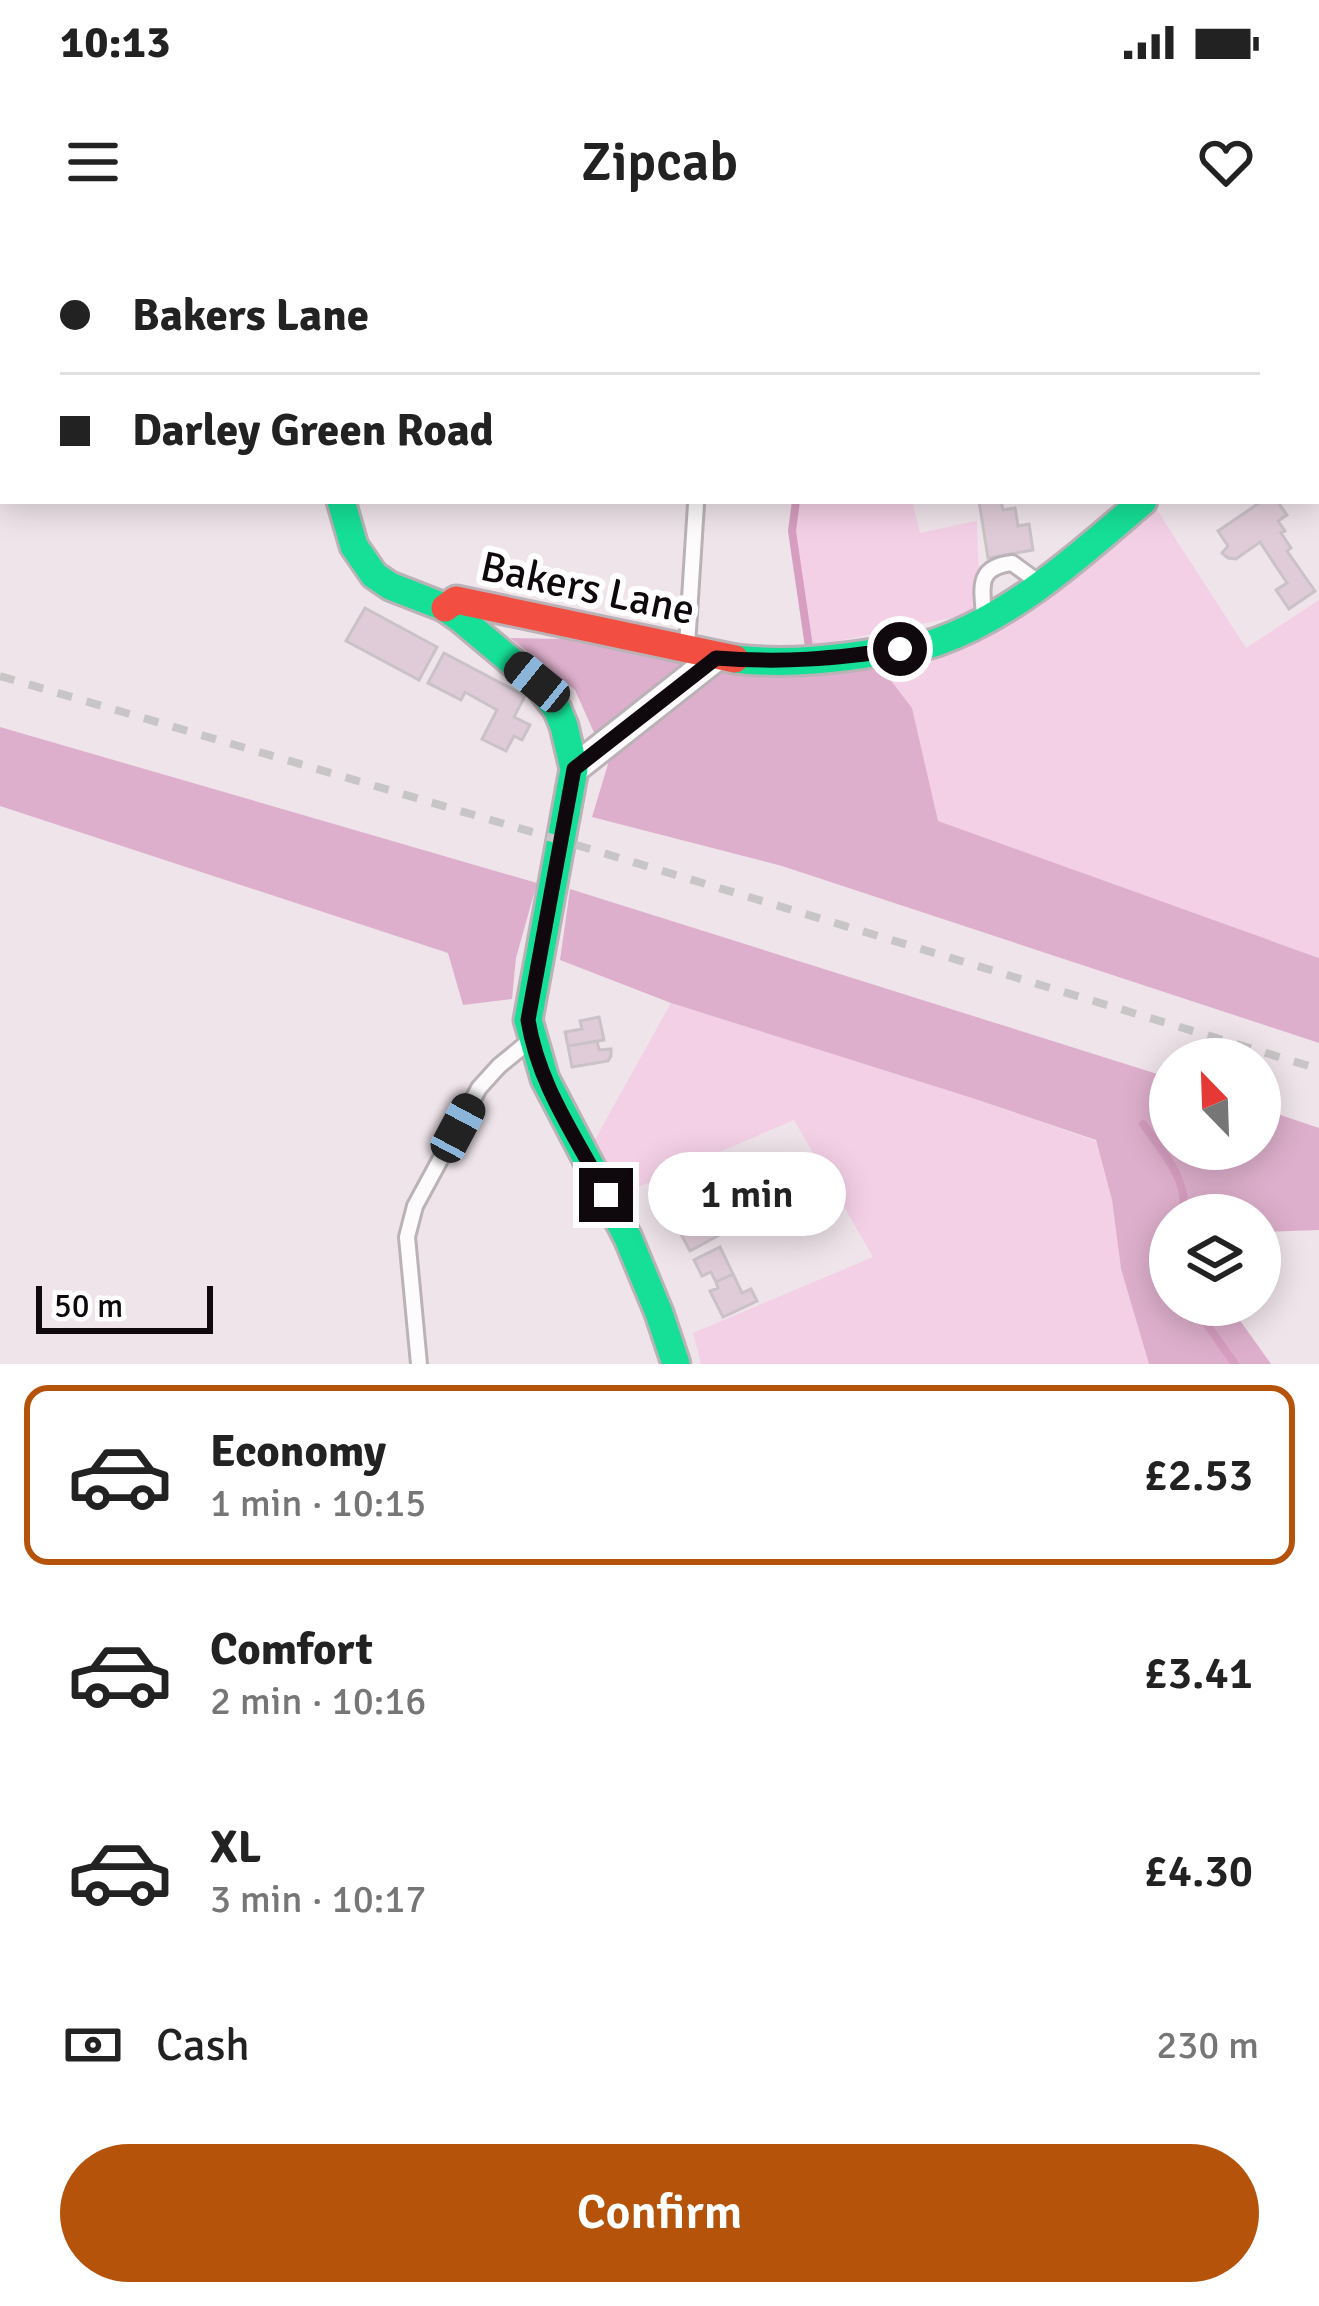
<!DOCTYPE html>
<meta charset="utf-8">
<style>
body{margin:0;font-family:Signika,sans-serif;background:#f2f2f2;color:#222;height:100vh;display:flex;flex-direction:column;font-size:45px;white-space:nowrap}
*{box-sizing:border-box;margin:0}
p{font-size:39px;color:#767676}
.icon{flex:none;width:66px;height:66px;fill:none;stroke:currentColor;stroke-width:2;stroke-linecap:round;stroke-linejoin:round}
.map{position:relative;height:1124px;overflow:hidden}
.panel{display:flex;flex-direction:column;background:#fff;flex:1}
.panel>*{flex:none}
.hud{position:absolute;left:0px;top:0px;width:1320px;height:264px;box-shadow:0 6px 30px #0003;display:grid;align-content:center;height:264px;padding:0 60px;background:#fff}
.needle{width:78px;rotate:337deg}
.tools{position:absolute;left:1149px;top:798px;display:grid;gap:24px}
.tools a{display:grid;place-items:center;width:132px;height:132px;border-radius:50%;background:#fff;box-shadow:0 6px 30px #0003;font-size:60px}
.scale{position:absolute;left:36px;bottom:30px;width:177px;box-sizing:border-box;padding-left:12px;border:6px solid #0f090d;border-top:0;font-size:33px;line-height:42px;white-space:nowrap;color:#0f090d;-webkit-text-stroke:9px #fff;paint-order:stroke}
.end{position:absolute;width:54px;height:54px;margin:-27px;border:15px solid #0f090d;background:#fff;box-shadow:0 0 0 6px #fff}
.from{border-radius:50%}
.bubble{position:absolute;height:84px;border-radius:42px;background:#fff;box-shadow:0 6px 30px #0003;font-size:39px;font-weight:600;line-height:84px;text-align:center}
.car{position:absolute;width:36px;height:72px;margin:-36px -18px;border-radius:15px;box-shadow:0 0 9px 3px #0007;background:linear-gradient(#222 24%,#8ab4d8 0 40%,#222 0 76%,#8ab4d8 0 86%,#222 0)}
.hud b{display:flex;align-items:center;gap:42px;height:114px;font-size:45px}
.hud b+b{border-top:3px solid #e0e0e0}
.hud i{width:30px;height:30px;background:#222}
ul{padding:21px 0 0;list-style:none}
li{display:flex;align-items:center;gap:36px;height:180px;margin:0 24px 18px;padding:0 36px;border:6px solid transparent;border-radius:24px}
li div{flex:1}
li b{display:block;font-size:45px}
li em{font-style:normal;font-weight:600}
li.current{border-color:#b45309}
li>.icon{width:108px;height:108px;stroke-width:1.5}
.pay{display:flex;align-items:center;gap:30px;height:132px;padding:0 60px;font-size:45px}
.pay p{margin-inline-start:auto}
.cta{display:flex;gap:24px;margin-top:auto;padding:24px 60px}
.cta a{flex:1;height:138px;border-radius:72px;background:#b45309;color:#fff;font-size:48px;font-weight:600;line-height:138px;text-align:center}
.status{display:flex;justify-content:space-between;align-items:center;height:84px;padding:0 60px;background:#fff;direction:ltr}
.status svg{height:33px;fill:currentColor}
header{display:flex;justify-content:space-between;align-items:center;height:156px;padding:0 60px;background:#fff;font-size:54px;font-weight:600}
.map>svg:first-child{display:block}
.green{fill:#f4d0e6}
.forest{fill:#deafcc}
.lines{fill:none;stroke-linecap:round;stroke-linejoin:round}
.stream{stroke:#d79ec1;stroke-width:8}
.building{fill:#e0ccd8;stroke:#cbc2c7;stroke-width:3}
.lane-casing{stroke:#bab2b7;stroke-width:20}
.street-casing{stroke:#bab2b7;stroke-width:33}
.fast-casing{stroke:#bab2b7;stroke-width:33}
.jam-casing{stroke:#bab2b7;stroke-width:33}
.lane{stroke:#fdfbfc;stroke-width:14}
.street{stroke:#fdfbfc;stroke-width:27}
.fast{stroke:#16e098;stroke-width:27}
.jam{stroke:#f24e42;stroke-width:27}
.rail{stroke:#c7c5c6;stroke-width:8;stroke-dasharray:15 15;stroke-linecap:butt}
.route{stroke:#0f090d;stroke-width:15}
.labels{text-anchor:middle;stroke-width:12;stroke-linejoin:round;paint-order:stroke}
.street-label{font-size:42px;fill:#0f090d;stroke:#fff}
</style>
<div class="status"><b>10:13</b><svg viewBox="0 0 49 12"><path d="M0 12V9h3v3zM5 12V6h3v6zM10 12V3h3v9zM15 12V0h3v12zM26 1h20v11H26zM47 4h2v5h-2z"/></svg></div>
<header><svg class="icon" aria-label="menu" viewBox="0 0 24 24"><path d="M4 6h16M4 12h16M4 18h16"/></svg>Zipcab<svg class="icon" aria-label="heart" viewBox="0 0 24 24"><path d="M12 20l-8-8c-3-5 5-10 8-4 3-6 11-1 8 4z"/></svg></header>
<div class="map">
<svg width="1319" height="1124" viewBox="0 0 1319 1124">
<rect width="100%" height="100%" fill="#efe4ea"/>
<path class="green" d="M796,261H912L920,293L977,281L980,372L809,407L792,291Z
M1157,270L1246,408L1319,360V718L937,581L912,468L879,425Z
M671,763L972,858L1096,901L1112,960L1121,1029L1149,1124H701L693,1093L873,1017L794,880L624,953L593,903Z"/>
<path class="forest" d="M510,398L565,399L879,425L912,468L938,581L1319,718V803L782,626L592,577L608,524L575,450Z
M0,487L537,643L516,718L512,759L463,765L448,713L0,566Z
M570,649L1170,838V909H1260V868L1319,888V990L1260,992V975H1170V1065H1229L1271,1124H1149L1121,1029L1112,960L1096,900L972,858L671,763L560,720Z"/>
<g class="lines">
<path class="stream" d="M787,0V3
M796,261L792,291L809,407
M1143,884C1161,910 1191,942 1182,975
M1193,1065L1235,1124"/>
</g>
<path class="building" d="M979,261H1001L1003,270L1015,268L1018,286L1029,284L1033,310L988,318Z
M1262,261H1277L1287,275L1278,281L1285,291L1281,293L1291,308L1287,311L1315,351L1289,369L1276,350L1287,343L1260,302L1236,319L1228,318L1222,313L1228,306L1218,291Z
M365,368L437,407L419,440L346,401Z
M444,413L525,456L514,477L530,485L522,500L514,496L506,511L482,499L497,470L465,452L461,460L428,443Z
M599,777L604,800L568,806L565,792L582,789L580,781Z
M597,801L599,810L611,809V816L608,821L572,827L568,806Z
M689,948L696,962L704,958L710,969L684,983L679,974L669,980L660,964Z
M710,969L723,993L690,1011L681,994L688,990L684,983Z
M720,1007L733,1034L716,1042L711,1032L702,1036L694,1020Z
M733,1034L742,1053L751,1049L757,1061L723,1077L710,1051L718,1048L716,1042Z"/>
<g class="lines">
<g class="lane-casing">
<path id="lane" d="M984,375C982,348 976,327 1012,323L1038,342
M687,406L696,264
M419,1124L407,997L415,966L479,848L499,826L527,803"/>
</g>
<g class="street-casing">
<path id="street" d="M1317,55L1319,53
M574,529L716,417"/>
</g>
<g class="fast-casing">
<path id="fast" d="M315,0L316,3
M341,261L354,306L374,335L390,346L444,367L461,379L536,442L557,469L564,486L574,529L528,780L545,839L628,998L659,1073L676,1124
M735,419C788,425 839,419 892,410C907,408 923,407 937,402C1016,374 1081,314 1143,261"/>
</g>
<g class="jam-casing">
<path id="jam" d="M445,368L456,360L735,419"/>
</g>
<use href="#lane" class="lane"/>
<use href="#street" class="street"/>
<use href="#fast" class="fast"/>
<use href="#jam" class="jam"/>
<path class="rail" d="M0,436L590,609L1319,829"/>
</g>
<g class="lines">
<path class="route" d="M606,955C576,896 539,847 528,780L574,529L716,418C782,423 834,419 900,409"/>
</g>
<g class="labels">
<g class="street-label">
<text transform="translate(588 347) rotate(12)" y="15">Bakers Lane</text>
</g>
</g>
</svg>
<div class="tools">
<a><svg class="needle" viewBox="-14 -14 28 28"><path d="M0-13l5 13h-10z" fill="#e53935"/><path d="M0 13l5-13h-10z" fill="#767676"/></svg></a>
<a><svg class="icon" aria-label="layers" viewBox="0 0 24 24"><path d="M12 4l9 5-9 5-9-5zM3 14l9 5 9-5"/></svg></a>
</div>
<div class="scale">50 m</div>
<i class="end from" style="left:900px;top:409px"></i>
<i class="end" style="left:606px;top:955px"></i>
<div class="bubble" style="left:648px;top:912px;width:198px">1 min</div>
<i class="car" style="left:537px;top:442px;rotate:309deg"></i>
<i class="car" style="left:458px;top:888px;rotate:28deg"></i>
<div class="hud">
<b><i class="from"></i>Bakers Lane</b>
<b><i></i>Darley Green Road</b>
</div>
</div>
<section class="panel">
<ul>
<li class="current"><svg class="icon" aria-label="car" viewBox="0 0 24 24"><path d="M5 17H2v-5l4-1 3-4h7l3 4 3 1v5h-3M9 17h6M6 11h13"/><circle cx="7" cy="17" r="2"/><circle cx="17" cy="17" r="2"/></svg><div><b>Economy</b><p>1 min · 10:15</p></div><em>£2.53</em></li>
<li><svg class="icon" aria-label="car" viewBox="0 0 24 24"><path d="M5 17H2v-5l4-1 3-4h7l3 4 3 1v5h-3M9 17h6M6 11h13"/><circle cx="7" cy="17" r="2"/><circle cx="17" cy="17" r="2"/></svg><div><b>Comfort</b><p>2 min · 10:16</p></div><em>£3.41</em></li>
<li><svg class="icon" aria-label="car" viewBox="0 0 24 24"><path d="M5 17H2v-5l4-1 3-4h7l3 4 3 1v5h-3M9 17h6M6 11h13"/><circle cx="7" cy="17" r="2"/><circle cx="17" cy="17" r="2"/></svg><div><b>XL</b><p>3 min · 10:17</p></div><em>£4.30</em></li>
</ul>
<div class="pay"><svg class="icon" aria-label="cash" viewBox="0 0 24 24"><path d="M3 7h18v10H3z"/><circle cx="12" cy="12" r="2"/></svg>Cash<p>230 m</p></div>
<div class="cta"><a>Confirm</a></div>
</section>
